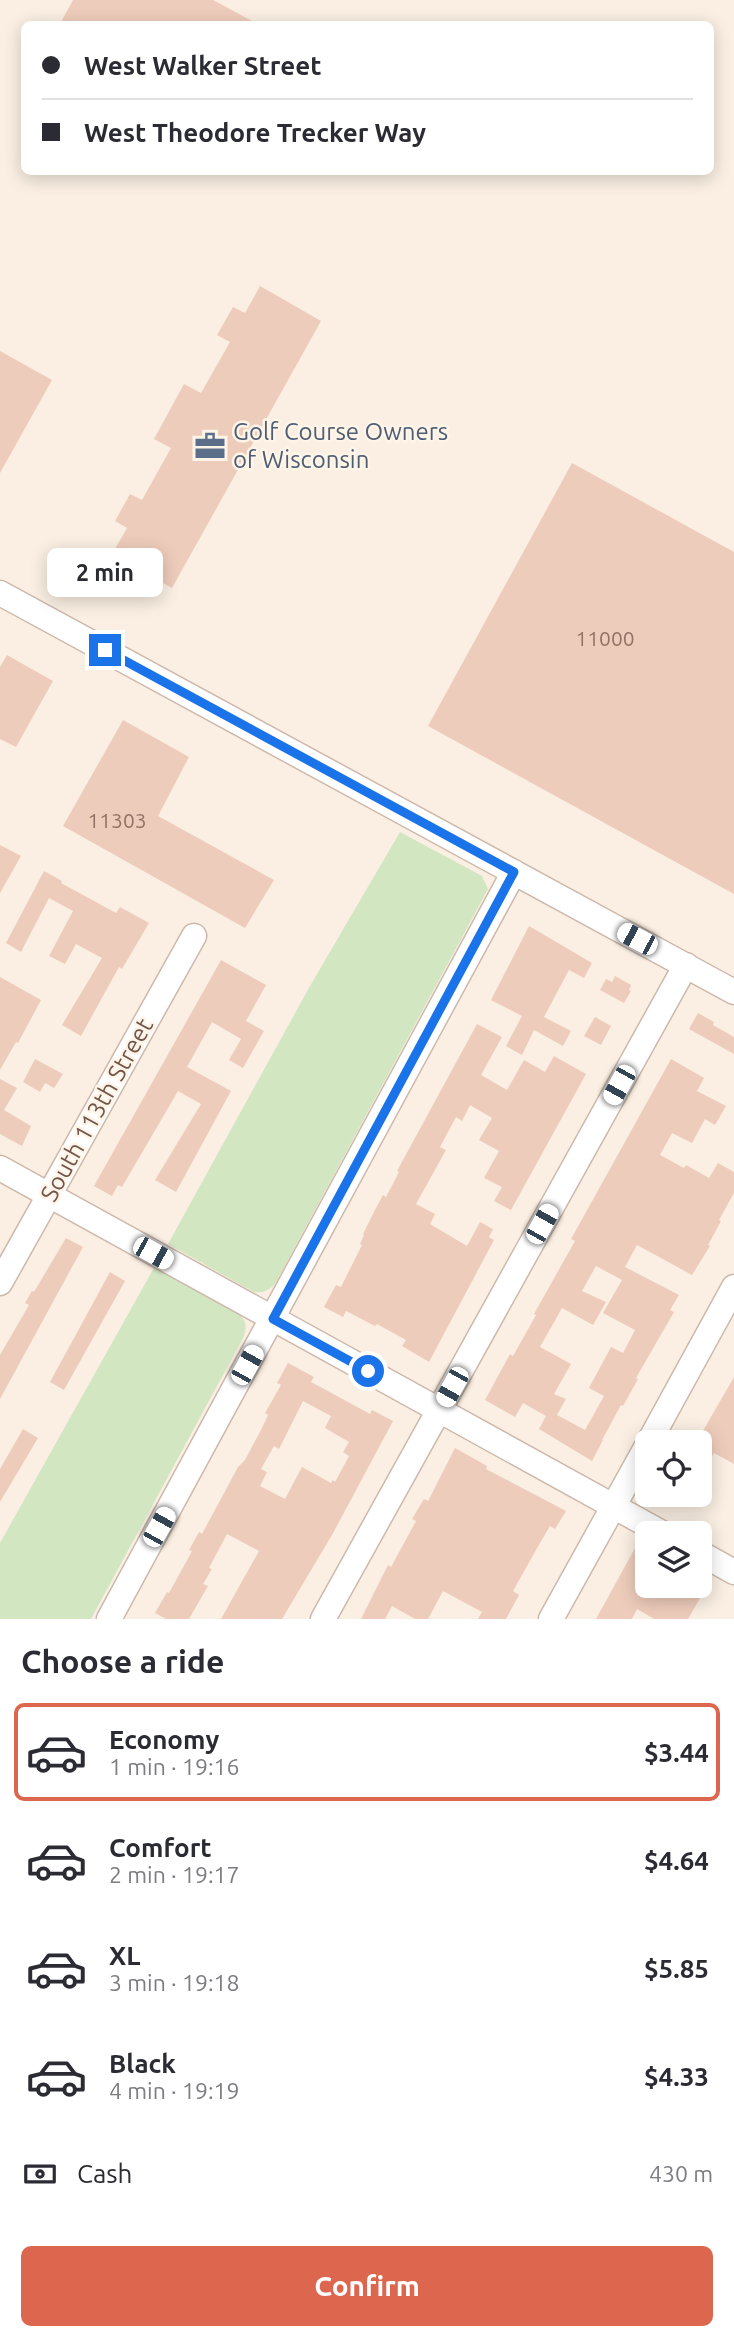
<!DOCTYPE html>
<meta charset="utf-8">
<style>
body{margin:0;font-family:Ubuntu,sans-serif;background:#f7f7f7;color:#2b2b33;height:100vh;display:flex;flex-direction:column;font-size:26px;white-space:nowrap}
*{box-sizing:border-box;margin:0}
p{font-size:23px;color:#7c7c81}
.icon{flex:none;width:38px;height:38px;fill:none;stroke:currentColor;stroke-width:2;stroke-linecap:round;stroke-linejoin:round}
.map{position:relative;height:1619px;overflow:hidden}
.panel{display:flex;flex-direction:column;background:#fff;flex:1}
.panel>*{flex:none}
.top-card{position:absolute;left:21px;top:21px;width:693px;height:154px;border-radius:10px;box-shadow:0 4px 18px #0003;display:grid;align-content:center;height:154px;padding:0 21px;background:#fff}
.fabs{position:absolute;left:635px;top:1430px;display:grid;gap:14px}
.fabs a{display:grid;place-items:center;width:77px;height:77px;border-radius:10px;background:#fff;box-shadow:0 4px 18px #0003;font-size:35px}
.end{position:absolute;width:32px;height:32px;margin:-16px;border:9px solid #1a73e8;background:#fff;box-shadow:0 0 0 4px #fff}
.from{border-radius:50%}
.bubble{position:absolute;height:49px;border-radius:10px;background:#fff;box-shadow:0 4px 18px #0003;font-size:23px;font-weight:600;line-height:49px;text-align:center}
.car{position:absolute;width:21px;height:42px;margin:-21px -10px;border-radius:9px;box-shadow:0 0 5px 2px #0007;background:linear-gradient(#fff 24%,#345 0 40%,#fff 0 76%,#345 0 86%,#fff 0)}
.top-card b{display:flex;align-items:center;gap:24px;height:66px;font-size:26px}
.top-card b+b{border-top:2px solid #e1e1e2}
.top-card i{width:18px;height:18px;background:#2b2b33}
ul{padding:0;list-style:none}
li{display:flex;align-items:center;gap:21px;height:98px;margin:0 14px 10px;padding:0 7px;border:4px solid transparent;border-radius:10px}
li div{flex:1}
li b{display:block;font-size:26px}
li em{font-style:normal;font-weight:600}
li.active{border-color:#dc664e}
li>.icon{width:63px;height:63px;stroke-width:1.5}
h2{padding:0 21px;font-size:32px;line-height:84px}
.pay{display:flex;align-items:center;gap:18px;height:77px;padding:0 21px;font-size:26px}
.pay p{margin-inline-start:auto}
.cta{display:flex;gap:14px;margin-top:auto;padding:14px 21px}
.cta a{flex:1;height:80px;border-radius:10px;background:#dc664e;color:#fff;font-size:28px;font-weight:600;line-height:80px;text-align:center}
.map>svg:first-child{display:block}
.green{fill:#d2e6c2}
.building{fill:#ecb;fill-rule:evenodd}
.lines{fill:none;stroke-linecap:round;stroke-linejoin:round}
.minor-casing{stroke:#cdb9ac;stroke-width:27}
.minor{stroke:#fff;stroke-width:24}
.route{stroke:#1a73e8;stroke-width:9}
.labels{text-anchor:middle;stroke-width:5;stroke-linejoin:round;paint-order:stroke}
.number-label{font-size:21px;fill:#907366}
.service-label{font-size:24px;fill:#4e5e75;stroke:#fef4e7;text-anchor:start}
.street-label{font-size:24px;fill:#70554a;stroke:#fef4e7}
</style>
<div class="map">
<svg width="734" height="1619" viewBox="0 0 734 1619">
<rect width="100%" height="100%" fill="#faefe2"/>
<path class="green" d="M400,832L482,876L488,889L275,1284C268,1291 264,1293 254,1292L168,1244L310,986Z
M155,1266L236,1311C246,1320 248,1326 243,1338L91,1619H0V1543Z"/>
<path class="building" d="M73,0H213L258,24H60Z
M260,286L321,321L172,588L112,554L127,528L115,521L130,494L142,500L171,448L154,439L184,384L201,393L230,342L217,335L233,307L245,313Z
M0,351L52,380L0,473Z
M572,463L734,552V894L428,726Z
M7,655L53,681L16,747L0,739V667Z
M123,720L189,757L158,816L274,880L245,928L63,826Z
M0,845L21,856L0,893Z
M44,871L62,881L61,883L116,913L120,907L149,923L122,969L119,967L81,1036L62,1025L102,958L76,944L65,964L49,956L73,911L49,898L21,952L6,943Z
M529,926L592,963L584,978L569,970L544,1017L571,1031L563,1046L534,1030L522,1055L506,1046L522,1016L491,1000Z
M221,960L266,985L246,1021L264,1031L243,1068L229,1060L241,1039L212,1022L187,1067L231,1091L176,1192L155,1180L201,1104L178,1091L122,1187L118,1185L112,1196L94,1186Z
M615,976L631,985L629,990L631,991L624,1003L600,990L606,979L612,982Z
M0,977L41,1000L18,1043L16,1042L0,1070Z
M698,1013L714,1022L713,1025L734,1037V1054L689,1029Z
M595,1017L611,1026L601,1045L584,1036Z
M477,1024L502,1037L481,1075L507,1090L524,1060L545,1072L554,1056L586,1074L511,1210L494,1201L502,1187L484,1178L499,1151L479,1140L492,1118L470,1105L462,1121L456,1117L440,1147L446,1150L416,1204L435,1214L430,1224L467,1246L480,1222L493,1229L489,1237L494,1240L429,1362L402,1346L406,1340L377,1324L375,1326L346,1311L343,1317L324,1307L336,1285L341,1287L362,1245L360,1244L364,1235L363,1234L376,1208L383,1195L386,1197L399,1172L397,1171Z
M35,1059L63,1074L54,1088L45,1083L40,1092L23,1082Z
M671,1059L704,1078L697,1091L726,1106L715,1125L705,1119L692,1143L672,1133L660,1155L684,1168L686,1165L709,1178L718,1163L734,1172V1193L719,1220L721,1221L708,1245L710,1246L692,1275L637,1245L625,1267L679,1295L670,1310L674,1312L636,1378L638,1379L623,1406L621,1405L602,1440H603L592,1461L539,1429L546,1416L523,1403L515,1417L485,1400L510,1354L513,1356L536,1315L534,1314L575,1241L571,1239ZM596,1266L622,1280L603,1313L635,1330L623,1353L611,1347L589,1388L604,1396L585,1430L557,1415L566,1399L554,1394L571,1364L540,1347L562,1308L593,1325L606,1302L582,1291Z
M0,1079L17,1088L4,1110L31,1126L22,1146L0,1134Z
M66,1238L83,1247L0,1399V1355L29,1305L25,1303L32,1291L34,1292Z
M110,1272L125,1281L64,1390L50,1382Z
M288,1363L314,1377L311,1382L337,1396L370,1414L372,1410L393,1421L332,1535L282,1619H221L259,1551L227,1534L209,1568L212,1569L203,1584L208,1586L189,1619H166L155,1613L167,1592L169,1593L192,1551L189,1550L199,1532L202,1534L238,1467L245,1460L262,1428L268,1415L265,1413L281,1385L277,1383ZM303,1401L331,1416L325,1428L349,1442L343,1452L349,1456L335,1482L333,1480L331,1483L302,1467L285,1499L260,1486L267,1472L261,1469L274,1446L279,1449Z
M734,1377V1464L714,1453L700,1477V1436Z
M23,1429L38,1438L0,1502V1469Z
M455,1448L487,1466L486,1469L566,1511L555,1529L550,1526L536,1550L513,1591L519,1595L506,1619H478L482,1612L443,1591L428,1619H415L392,1606L385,1619H361L388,1565L391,1567L416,1521L412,1519L424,1499L428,1501Z
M635,1548L648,1554V1586L666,1595L671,1586H707L688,1619H654L637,1609L632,1619H596Z"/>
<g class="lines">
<g class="minor-casing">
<path id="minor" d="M0,593L734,992
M0,1168L662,1533
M0,1283L194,936
M649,1442L734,1287
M700,1553L734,1572
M109,1619L514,872
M323,1619L686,965
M551,1619L648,1444"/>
</g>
<use href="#minor" class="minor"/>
</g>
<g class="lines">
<path class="route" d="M105,650L514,872L273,1319L368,1371"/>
</g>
<defs>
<g id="office-bare" transform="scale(2.415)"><path d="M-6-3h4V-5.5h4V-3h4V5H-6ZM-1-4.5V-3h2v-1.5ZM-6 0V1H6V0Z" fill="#5c6f8a" stroke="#fef4e7" stroke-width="2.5" paint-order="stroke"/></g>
</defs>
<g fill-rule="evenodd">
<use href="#office-bare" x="210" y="446"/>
</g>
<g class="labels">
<g class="number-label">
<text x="605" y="646">11000</text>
<text x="117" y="828">11303</text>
</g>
<g class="service-label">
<text x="233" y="440">Golf Course Owners<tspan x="233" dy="28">of Wisconsin</tspan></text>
</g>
<g class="street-label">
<text transform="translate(97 1110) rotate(-61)" y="8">South 113th Street</text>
</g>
</g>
</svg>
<div class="fabs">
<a><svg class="icon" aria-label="locate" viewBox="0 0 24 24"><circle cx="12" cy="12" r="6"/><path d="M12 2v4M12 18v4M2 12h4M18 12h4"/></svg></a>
<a><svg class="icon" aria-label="layers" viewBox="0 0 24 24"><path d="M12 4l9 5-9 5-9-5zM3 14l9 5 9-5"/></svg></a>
</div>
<i class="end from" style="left:368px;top:1371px"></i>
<i class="end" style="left:105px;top:650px"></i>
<div class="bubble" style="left:47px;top:548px;width:116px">2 min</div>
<i class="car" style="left:637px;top:939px;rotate:298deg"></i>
<i class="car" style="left:619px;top:1085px;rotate:209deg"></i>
<i class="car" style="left:542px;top:1224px;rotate:29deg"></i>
<i class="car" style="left:153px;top:1253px;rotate:119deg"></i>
<i class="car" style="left:247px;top:1365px;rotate:29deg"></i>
<i class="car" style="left:452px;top:1387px;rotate:209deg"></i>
<i class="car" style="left:159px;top:1527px;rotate:29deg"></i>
<div class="top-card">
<b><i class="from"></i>West Walker Street</b>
<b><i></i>West Theodore Trecker Way</b>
</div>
</div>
<section class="panel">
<h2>Choose a ride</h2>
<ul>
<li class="active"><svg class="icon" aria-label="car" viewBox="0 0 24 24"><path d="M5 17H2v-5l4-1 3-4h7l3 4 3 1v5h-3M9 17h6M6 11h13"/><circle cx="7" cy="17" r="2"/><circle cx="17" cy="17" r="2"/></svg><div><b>Economy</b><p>1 min · 19:16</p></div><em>$3.44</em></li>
<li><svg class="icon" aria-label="car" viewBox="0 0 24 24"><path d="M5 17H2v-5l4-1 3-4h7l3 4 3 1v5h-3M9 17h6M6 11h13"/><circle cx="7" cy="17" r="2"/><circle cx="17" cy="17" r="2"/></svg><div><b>Comfort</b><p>2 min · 19:17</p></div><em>$4.64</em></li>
<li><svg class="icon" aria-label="car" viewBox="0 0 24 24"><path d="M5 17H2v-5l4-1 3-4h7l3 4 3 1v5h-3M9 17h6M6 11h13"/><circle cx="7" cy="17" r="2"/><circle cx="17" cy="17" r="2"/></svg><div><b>XL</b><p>3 min · 19:18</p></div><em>$5.85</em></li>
<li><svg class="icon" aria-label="car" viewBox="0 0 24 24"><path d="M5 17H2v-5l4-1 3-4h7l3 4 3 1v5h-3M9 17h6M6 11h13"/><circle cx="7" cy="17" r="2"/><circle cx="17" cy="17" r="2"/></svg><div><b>Black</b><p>4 min · 19:19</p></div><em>$4.33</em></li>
</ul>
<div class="pay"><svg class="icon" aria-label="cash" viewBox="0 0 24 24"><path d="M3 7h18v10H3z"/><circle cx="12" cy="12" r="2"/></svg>Cash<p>430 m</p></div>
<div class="cta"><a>Confirm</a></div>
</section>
